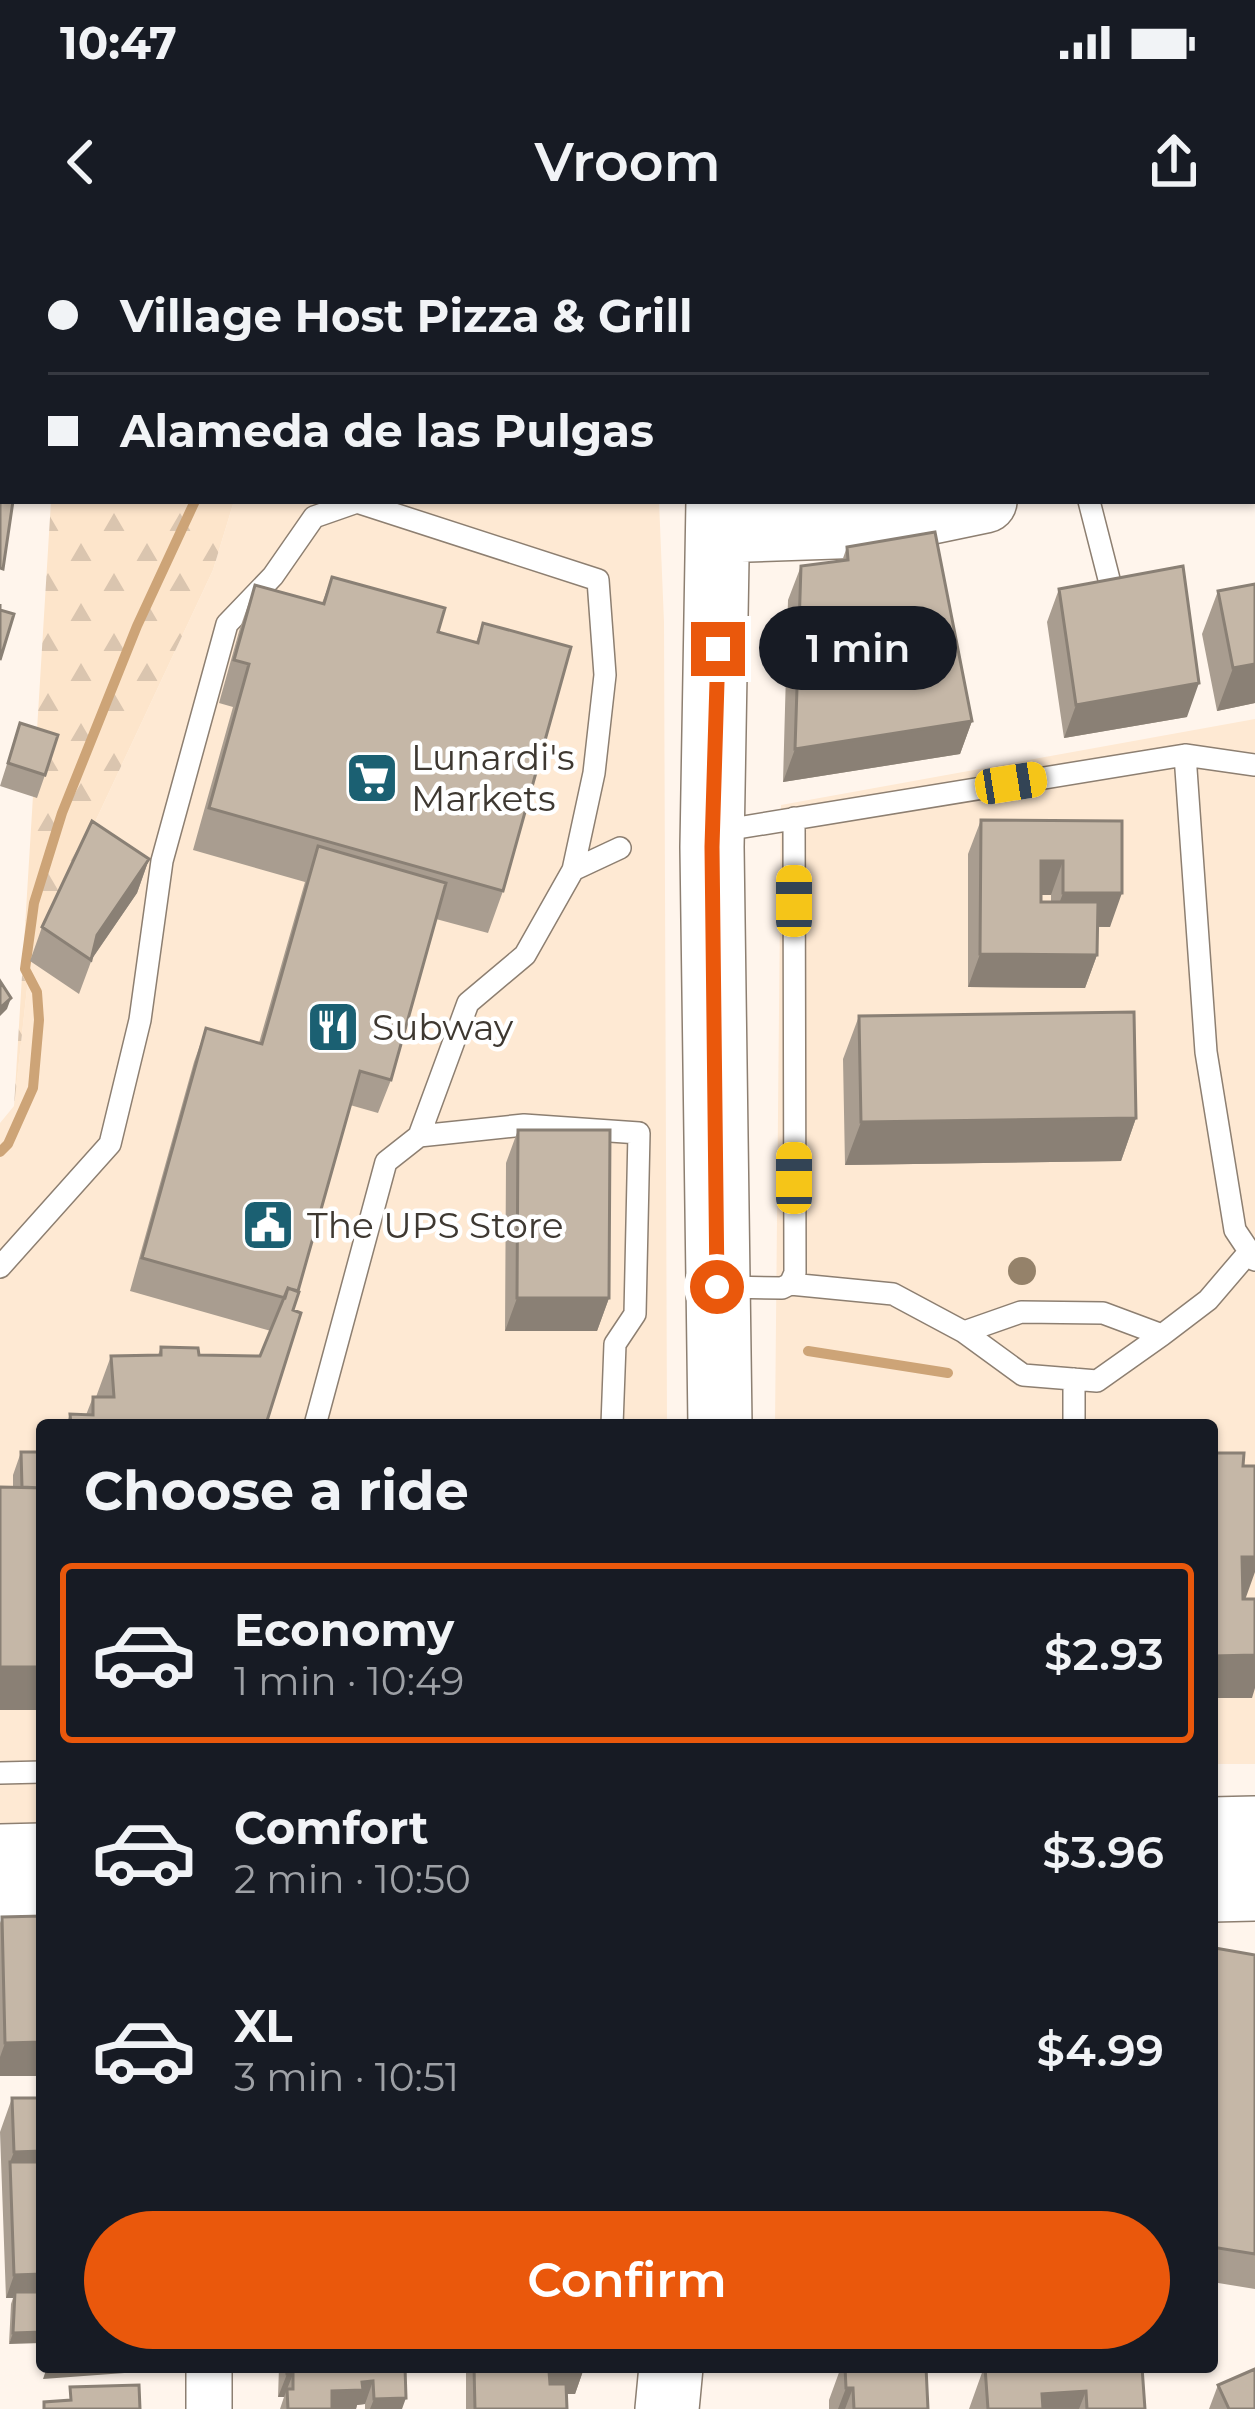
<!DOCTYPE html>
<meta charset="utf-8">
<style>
body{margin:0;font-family:Montserrat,sans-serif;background:#20242c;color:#f1f3f6;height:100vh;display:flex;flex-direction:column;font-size:45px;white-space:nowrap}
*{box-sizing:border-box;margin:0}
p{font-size:39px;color:#9ea1a6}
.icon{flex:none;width:66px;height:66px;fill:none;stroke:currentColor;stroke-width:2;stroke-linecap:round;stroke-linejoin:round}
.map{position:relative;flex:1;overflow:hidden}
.sheet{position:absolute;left:36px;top:1179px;width:1182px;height:954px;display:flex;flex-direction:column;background:#171b24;border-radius:12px;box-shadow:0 3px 9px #0004}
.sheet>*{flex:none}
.guide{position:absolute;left:0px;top:0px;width:1257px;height:264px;box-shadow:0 3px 9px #0004;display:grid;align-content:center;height:264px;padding:0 48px;background:#171b24}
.end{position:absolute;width:54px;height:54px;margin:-27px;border:15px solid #ea580c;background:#fff;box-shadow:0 0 0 6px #fff}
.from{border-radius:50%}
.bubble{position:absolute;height:84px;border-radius:42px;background:#171b24;box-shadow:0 3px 9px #0004;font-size:39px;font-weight:600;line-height:84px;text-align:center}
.car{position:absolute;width:36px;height:72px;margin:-36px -18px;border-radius:15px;box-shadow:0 0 9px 3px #0007;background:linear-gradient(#f5c518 24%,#345 0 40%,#f5c518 0 76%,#345 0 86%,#f5c518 0)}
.guide b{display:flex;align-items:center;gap:42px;height:114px;font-size:45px}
.guide b+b{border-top:3px solid #363941}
.guide i{width:30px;height:30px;background:#f1f3f6}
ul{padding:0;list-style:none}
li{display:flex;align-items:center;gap:36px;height:180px;margin:0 24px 18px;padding:0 24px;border:6px solid transparent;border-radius:12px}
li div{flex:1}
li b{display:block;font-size:45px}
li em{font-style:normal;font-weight:600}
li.active{border-color:#ea580c}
li>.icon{width:108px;height:108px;stroke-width:1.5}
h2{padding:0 48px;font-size:54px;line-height:144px}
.button{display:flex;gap:24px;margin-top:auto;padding:24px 48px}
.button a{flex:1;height:138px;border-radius:72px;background:#ea580c;color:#fff;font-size:48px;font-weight:600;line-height:138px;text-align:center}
.status{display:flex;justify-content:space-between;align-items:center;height:84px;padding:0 60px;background:#171b24;direction:ltr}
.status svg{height:33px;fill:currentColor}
header{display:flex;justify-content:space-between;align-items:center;height:156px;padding:0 48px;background:#171b24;font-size:54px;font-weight:600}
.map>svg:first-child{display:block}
.built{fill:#fee9d3}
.forest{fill:url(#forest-firs)}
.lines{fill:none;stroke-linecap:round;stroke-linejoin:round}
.stream{stroke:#cda477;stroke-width:10}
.lane-casing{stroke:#8d7f71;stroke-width:24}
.street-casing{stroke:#8d7f71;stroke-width:48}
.secondary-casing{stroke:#8d7f71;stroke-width:66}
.lane{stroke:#fff;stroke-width:21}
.street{stroke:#fff;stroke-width:45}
.secondary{stroke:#fff;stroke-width:63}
.tree{fill:#95826a}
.wall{fill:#a99d90;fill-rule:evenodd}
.shaded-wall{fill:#8a8075}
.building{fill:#c5b7a7;stroke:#8a8075;stroke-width:3}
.route{stroke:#ea580c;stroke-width:15}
.labels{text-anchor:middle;stroke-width:9;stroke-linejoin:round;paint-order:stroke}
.poi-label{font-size:36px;fill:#3e3831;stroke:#fff;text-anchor:start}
</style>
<div class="status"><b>10:47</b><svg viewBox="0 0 49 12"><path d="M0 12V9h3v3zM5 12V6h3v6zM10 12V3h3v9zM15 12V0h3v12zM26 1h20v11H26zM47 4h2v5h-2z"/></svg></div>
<header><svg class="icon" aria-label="back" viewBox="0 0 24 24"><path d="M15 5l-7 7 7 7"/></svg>Vroom<svg class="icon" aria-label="share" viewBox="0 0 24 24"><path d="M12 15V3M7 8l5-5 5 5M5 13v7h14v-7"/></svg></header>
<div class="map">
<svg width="1255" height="2169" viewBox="0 0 1255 2169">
<defs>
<pattern id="forest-firs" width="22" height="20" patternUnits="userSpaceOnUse" patternTransform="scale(3)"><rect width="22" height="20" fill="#fde5cb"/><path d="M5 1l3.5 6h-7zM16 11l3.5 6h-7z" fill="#dac5af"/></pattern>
</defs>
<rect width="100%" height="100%" fill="#fff5ec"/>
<path class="built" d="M234,261H659L664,382L667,1185H42V1589L0,1590V883L14,866L30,721L213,330Z
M1255,479V1524H1212V1185H775L781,565Z"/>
<path class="forest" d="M66,0H283L284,3H66Z
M51,261H234L213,330L30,721L14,867Z"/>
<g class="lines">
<path class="stream" d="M229,0L230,3
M0,912L8,904L33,848L39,780L37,752L25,729L34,663L62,573L137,386L195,261
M808,1111L948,1133"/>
<g class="lane-casing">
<path id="lane" d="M384,0V3
M608,0L609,3
M1231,0L1232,3
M1254,92L1255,96
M1089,261L1112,351
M1185,515L1206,812L1235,990L1255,1020
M719,591L1185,515L1255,525
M419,896L524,885L639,893L635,1074L615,1104L612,1185
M0,1027L110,904L140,780L162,621L227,384L273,336L314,277L357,262L598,340L605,435L594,533L573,630
M790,1044L893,1054L964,1092L1023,1135L1097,1141L1162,1095
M723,1047L782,1048L790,1044L795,1033L794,578
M964,1092L1021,1072L1103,1073L1162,1095L1208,1060L1249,1012
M315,1185L386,922L419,896L468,763L525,715L573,630L620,608
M1074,1185V1139
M0,1533L42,1532"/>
</g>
<g class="street-casing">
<path id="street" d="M209,2169V2127"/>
</g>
<g class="secondary-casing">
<path id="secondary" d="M682,0L683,3
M1254,194H1255
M718,261L712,607L720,1185
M718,291L865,286L985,261
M1212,1589L1255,1588
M0,1616L42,1615
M1212,1650L1255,1649
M0,1674H42
M667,2169L671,2127"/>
</g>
<use href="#lane" class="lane"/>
<use href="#street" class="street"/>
<use href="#secondary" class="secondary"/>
</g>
<circle class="tree" cx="1022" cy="1031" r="14"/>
<path class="wall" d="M472,0H589L588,3H473Z
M787,0H942L941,3H786Z
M1236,0H1255V65L1254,3H1237Z
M847,307L972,481L960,514L783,542L788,360L801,326L842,321Z
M332,337L438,392L476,402L483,383L503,651L488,693L436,679L391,840L378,873L350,865L293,1070L301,1073L266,1185H66L70,1174L86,1175L93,1157H96L111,1116L158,1115L161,1107L199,1115L260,1116L271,1091L130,1051L194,822L206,788L259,803L305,642L193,610L233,467L219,463L240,388L255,345L322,363Z
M1255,344V463L1217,471L1202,394L1218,351Z
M1059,349L1187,477L1064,498L1047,382Z
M20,483L45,535L37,558L0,546Z
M981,580L1122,581L1110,687H1097V715L1085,748L968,747V614ZM1041,655H1051V662H1041Z
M149,619L137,653L92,719L79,754L30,721L42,687Z
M859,776L1136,878L1121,921L845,925L843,819Z
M518,890L609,1058L597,1091H505L506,923Z
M21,1212L42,1470L13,1247V1235Z
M42,1676V1836H0V1683L2,1677Z
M1215,1708L1255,1715V2049L1212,2042V1716Z
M12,1858L42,2034L9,2104L11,2064L13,2058H6L0,1892Z
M279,2127H405L402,2169H365V2164L357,2165L356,2169H280L284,2157H278Z
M466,2127H583V2131L575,2154H567V2169H466Z
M841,2127H926L928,2169H829V2160Z
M984,2127L1145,2169H969Z
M1218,2145L1255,2169H1209Z"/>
<path class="shaded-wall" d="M0,0H13L12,3H3V6H0Z
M22,0H44L43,3H21Z
M51,0H76L75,3H50Z
M500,0H589L588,3H500Z
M0,96H3V120L0,119Z
M1255,424V463L1217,471L1233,428Z
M1199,443L1187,477L1064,498L1076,465Z
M972,481L960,514L783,542L795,509Z
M149,619L137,653L91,720L97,695Z
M1041,621H1063L1051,655H1029Z
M1063,653H1122L1110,687L1051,686Z
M980,714L1097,715L1085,748L968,747Z
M11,758L7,769L0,776V768Z
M1136,878L1121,921L845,925L861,882Z
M517,1058H609L597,1091H505Z
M1255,1299V1332L1245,1360H1227L1242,1317Z
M1255,1415V1448L1252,1458H1212V1416Z
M0,1427H42V1470H0Z
M42,1802V1836H0V1817L5,1803Z
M42,1911V1938L10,1922L14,1912Z
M42,2034V2052H15L13,2058H6L14,2035Z
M42,2092V2103L9,2104L13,2093Z
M47,2127H140L138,2132L43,2139Z
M549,2131H583L575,2154H541Z
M287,2134H293L284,2157H278Z
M373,2141L365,2164L357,2165L356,2169H325L332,2151L362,2142Z
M846,2148H853L845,2169H838Z
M1086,2151L1079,2169H1037L1042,2154Z
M406,2158L402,2169H370L374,2159Z"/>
<path class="building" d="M804,0H930V3H804Z
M968,0H1191V3H955Z
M0,8H3V96H0Z
M0,124L3,125V209H0Z
M0,220H3V261H13L3,329L0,328Z
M935,292L972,481L795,509L801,326L848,320L847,307Z
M1183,326L1199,443L1076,465L1059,349Z
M332,337L445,368L438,392L478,403L483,383L571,407L503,651L209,568L249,424L234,420L255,345L324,364Z
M1255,344V424L1233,428L1218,351Z
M0,364V370L14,374L0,420Z
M20,483L58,495L45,535L8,523Z
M981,580L1122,581V653H1063V621H1041V662H1098L1097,715L980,714Z
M92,581L149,619L97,695L91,720L42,687Z
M318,606L446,643L391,840L360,831L298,1051L288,1048L285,1058L142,1018L206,788L262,804Z
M0,741L11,758L0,768Z
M1134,772L1136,878L861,882L859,776Z
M518,890H610L609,1058H517Z
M288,1048L299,1052L293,1070L301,1073L266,1184L71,1185L70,1174L93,1175V1157H114L111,1116L161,1115V1107L198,1108L199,1115L260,1116Z
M21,1212H42V1248L22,1247Z
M1212,1213H1244L1243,1226H1255V1317H1242L1243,1359H1255V1415L1212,1416Z
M0,1247L42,1248V1427H0Z
M42,1676V1802L5,1803L2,1677Z
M1215,1708L1255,1715V2014L1212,2007V1725Z
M12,1858H42V1911L14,1912Z
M10,1922H42V2034L14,2035Z
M15,2052H42V2092L13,2093Z
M286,2127H405L406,2158L374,2159L373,2141L362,2142L363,2150L332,2151V2169H288L287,2149H293V2134H287Z
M474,2127H583V2131H549L550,2144H566L567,2169H475Z
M845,2127H926L928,2169H854L853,2148H846Z
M985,2127H1142L1145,2169H1087L1086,2151L1042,2154L1043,2169H988Z
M1255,2129V2169H1229L1218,2145Z
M139,2145L140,2169H44V2162L71,2160L70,2147Z"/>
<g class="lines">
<path class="route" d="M717,1047L712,607L718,409"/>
</g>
<defs>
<g id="supermarket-square" transform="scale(2.7)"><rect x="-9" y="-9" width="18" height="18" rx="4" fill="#1b6072" stroke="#fff"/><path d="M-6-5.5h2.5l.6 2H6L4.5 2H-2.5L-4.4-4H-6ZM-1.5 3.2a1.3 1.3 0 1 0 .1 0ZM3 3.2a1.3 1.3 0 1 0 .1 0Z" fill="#fff"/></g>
<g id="restaurant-square" transform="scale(2.7)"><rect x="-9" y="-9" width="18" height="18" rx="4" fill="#1b6072" stroke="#fff"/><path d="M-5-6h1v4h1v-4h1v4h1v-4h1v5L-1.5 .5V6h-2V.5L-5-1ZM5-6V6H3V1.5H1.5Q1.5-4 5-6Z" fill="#fff"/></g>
<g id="civic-square" transform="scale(2.7)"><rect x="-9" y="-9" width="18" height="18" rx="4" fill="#1b6072" stroke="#fff"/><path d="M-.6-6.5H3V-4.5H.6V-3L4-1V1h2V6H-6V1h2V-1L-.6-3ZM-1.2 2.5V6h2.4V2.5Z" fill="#fff"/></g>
</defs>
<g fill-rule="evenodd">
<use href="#supermarket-square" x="372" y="538"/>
<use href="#restaurant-square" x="333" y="787"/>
<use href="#civic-square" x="268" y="985"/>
</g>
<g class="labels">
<g class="poi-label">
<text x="411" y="530">Lunardi's<tspan x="411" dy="41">Markets</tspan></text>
<text x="372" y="800">Subway</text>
<text x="307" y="998">The UPS Store</text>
</g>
</g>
</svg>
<i class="end from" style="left:717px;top:1047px"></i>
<i class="end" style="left:718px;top:409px"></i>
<div class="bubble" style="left:759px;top:366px;width:198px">1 min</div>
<i class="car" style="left:1011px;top:543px;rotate:81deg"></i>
<i class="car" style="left:794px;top:661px;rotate:0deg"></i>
<i class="car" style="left:794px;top:938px;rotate:0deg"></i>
<div class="guide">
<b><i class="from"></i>Village Host Pizza &amp; Grill</b>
<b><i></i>Alameda de las Pulgas</b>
</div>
<section class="sheet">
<h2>Choose a ride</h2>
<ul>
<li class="active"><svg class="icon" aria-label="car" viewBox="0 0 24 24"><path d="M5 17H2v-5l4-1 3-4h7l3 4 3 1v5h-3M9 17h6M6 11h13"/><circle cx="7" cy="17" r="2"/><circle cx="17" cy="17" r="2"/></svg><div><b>Economy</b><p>1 min · 10:49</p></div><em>$2.93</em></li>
<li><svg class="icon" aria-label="car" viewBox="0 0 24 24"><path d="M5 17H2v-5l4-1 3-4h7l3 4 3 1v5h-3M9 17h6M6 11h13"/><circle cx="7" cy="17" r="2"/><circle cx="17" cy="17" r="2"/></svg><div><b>Comfort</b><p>2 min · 10:50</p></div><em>$3.96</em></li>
<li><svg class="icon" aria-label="car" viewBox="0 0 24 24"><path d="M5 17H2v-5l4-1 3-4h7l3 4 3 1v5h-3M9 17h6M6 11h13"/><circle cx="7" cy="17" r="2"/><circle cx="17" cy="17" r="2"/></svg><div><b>XL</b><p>3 min · 10:51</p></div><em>$4.99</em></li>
</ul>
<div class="button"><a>Confirm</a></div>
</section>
</div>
